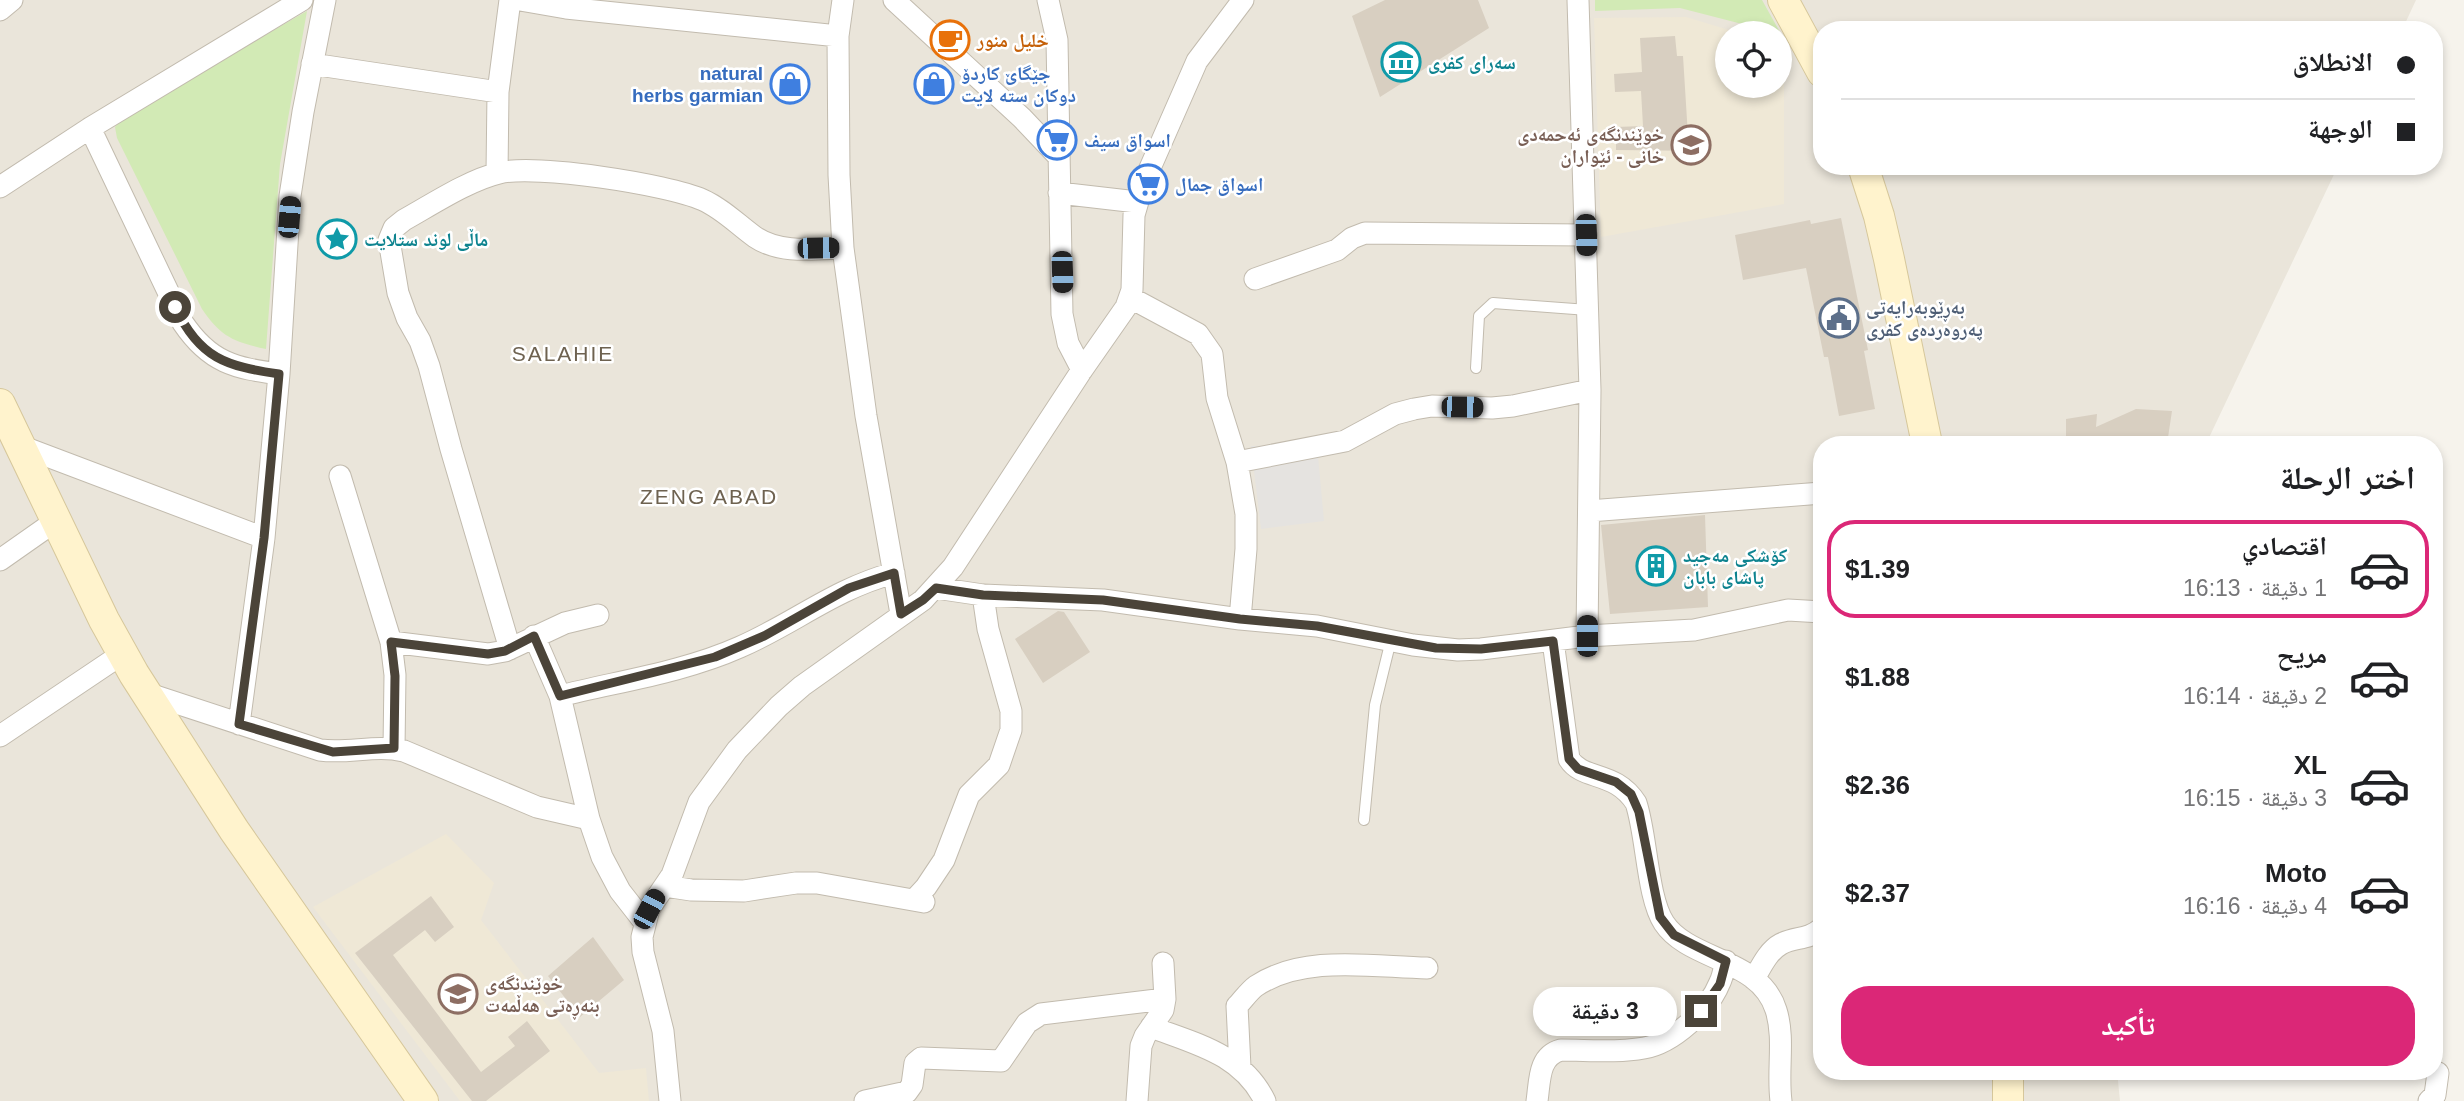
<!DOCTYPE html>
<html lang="ar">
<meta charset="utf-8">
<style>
body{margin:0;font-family:Arial,"Noto Naskh Arabic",sans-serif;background:#f6f6f6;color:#202124;direction:rtl;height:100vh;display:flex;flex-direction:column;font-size:26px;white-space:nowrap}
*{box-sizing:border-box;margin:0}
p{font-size:23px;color:#757577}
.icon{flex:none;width:38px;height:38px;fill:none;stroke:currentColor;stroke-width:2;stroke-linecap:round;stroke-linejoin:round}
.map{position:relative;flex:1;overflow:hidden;direction:ltr}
.sheet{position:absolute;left:1813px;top:436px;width:630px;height:644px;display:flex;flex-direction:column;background:#fff;border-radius:28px;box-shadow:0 4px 10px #0003;direction:rtl}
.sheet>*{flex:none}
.banner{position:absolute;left:1813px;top:21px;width:630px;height:154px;border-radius:28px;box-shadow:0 4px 10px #0003;direction:rtl;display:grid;align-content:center;height:154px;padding:0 28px;background:#fff}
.fabs{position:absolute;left:1715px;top:21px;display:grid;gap:14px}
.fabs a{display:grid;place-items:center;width:77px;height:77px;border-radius:50%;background:#fff;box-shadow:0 4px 10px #0003;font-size:35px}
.end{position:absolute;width:32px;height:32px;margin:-16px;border:9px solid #4b4439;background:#fff;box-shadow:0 0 0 4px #fff}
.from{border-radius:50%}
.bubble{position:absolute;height:49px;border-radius:24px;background:#fff;box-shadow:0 4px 10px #0003;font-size:23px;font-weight:700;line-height:49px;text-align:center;direction:rtl}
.car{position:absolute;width:21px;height:42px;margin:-21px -10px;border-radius:9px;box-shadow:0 0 5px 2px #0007;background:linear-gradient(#222 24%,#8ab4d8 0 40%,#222 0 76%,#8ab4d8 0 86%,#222 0)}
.banner b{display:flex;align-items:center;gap:24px;height:66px;font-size:26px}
.banner b+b{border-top:2px solid #e0e0e0}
.banner i{width:18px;height:18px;background:#202124}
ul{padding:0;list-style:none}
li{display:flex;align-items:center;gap:21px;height:98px;margin:0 14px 10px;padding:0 14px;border:4px solid transparent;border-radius:28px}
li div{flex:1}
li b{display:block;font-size:26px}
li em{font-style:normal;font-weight:700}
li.active{border-color:#db2777}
li>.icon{width:63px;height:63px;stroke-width:1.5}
h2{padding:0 28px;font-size:32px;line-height:84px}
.action{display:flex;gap:14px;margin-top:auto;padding:14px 28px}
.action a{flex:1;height:80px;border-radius:28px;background:#db2777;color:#fff;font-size:28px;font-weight:700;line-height:80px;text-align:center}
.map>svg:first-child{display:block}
.residential{fill:#eae5da;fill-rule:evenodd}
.education{fill:#efe8d6}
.green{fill:#d2eab5}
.parking{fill:#e5e3e0}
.building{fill:#d8cfc1}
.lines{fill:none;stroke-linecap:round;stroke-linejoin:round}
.lane-casing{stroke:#c2bbae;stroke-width:12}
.street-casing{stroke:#c2bbae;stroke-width:23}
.secondary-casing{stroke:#d6c79b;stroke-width:32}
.lane{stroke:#fff;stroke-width:10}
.street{stroke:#fff;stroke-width:21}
.secondary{stroke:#fff3cd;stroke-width:30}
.route{stroke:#4b4439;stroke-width:9}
.labels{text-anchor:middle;stroke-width:5;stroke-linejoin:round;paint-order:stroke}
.food-label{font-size:19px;font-weight:bold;fill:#c56008;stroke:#fff;text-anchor:start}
.culture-label{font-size:19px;font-weight:bold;fill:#0d838f;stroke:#fff;text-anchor:start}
.shop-label{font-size:19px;font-weight:bold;fill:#366cbe;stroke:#fff;text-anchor:start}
.education-label{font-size:19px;font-weight:bold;fill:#785e54;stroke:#fff;text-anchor:end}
.service-label{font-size:19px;font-weight:bold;fill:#4e5e75;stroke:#fff;text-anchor:start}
.neighbourhood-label{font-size:21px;letter-spacing:2px;fill:#6e6250;stroke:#fff}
</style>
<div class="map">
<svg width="2464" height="1101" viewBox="0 0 2464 1101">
<rect width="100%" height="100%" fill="#f6f3ec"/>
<path class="residential" d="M0,0H2416L2402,30H1822V166H2338L2206,444H1822V1071H2117L2120,1101H0ZM1727,33H1780V86H1727Z"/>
<path class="education" d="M1686,17L1739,33H1727V86H1780V46L1784,47V204L1601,237L1594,18Z
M446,834L494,883L481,920L599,1073L646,1068L649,1101H460L313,907Z"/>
<path class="green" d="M1595,0H1762L1781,34L1680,8L1595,11Z
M307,11L280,164L266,349C234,342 221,337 202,309L117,138L115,127L123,117Z"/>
<path class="parking" d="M1317,445L1324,521L1261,529L1251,446Z"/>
<path class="building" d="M1385,0H1478L1489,28L1380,97L1352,16Z
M1675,36L1677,56H1683L1688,136H1706V151L1616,150V127L1643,126L1641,91L1615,92L1614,74L1642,72L1640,38Z
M1841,218L1868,350L1864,351L1875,409L1839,416L1828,357H1824L1806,268L1743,280L1735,235L1810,220L1811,224Z
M2136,409L2172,411L2167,444H2056L2066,440V419L2097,414L2096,427Z
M1705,515L1708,607L1610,614L1601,525Z
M1058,611L1064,612L1090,652L1043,683L1015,639Z
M431,896L454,927L435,942L425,930L393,955L481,1072L515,1046L508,1037L527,1021L550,1051L486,1101H472L355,953Z
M593,937L624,980L580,1017L548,976Z"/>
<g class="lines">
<g class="lane-casing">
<path id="lane" d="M1476,368L1479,316L1493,303L1588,310
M1364,820L1375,705L1391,640"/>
</g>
<g class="street-casing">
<path id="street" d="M520,0L566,8L838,36
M843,0L838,36L839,175L843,248L866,416L901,614
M894,0L1022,118L1059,157
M1048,0L1057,40L1062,314L1068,343L1082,370
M1578,0L1590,390L1587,636
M0,10L12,0
M312,64L498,92
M90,128L183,323C210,363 235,368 279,374
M497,173L498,92L510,0
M0,187L90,128L302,0
M1059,193L1137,202
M1255,279L1337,250L1352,238L1365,233L1586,235
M1131,298L1198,334L1212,354L1217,398L1237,462L1246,514V549L1240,619
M18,445L264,538
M1237,462L1345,441L1395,414L1414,409L1432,406L1492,408L1513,406L1590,390
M340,476L391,642L395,675L394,748
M1589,511L1822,493
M0,560L57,520
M936,588L983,595L1103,600L1240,619L1317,626L1413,645L1458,650L1481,649L1587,636L1694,630L1788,610L1822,612
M534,636L560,696L589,819L602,857L620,891L645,923
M1553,641L1569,759C1583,781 1615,770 1636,803C1647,836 1647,897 1664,923C1689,961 1760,958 1776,1010C1785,1038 1777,1071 1781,1101
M391,642L488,654L505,651L565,623L598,615
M510,649L451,449L429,366L420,341L407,318L398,293L389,240L394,228L404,220C431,205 469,180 499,173C535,164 667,184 703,200C723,209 737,224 755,237C780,254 814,249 843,248
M146,693L320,750C349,754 376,744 404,751L537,807L589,819
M560,696C620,681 684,672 740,647C795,623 834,589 894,573
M239,724L264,538L279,374L290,196L303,112L325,0
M0,736L122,654
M665,886L691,890L744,891L796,883H817L924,902
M914,900L926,887L944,860L969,795L999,765L1011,730V711L988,629L983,595
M1754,979C1761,967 1768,951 1781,944C1796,936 1807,941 1822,928
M1151,1027C1196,1044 1242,1054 1265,1101
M1240,1067L1237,1006C1243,1000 1249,991 1256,986C1304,954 1373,967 1427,968
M670,1101L663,1031L643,952L642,937L649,909L672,875L699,802L737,750L779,706L802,686L923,600L953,567L1082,370L1126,307L1132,290L1134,215L1143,184L1197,61L1243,0
M865,1101L907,1092L912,1085L915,1063L921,1058L1001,1061L1027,1023L1041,1014L1165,999
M1137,1101L1141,1046L1145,1036L1163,1010L1165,999L1163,963
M1537,1101C1540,1081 1538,1056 1561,1050C1588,1050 1617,1053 1644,1048C1673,1043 1709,1010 1720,982C1723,976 1724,968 1726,961
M2429,1101L2435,1095L2438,1073"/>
</g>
<g class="secondary-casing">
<path id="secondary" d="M1783,0L1822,72
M1863,166L1879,216L1889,259L1927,444
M0,404L104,620L134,674L234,830L423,1101
M2008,1101V1071"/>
</g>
<use href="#lane" class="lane"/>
<use href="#street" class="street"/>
<use href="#secondary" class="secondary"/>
</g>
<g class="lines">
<path class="route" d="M175,307C200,359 226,366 279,374L264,538L239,724L333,752L394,748L395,676L391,642L488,654L505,651L534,636L560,696L715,657L764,636L849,588L894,573L901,614L923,600L936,588L983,595L1103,600L1240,619L1317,626L1436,648L1481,649L1553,641L1569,759L1578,769L1616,782L1631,794L1639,812L1660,917L1674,935L1726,961L1720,984L1701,1011"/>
</g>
<defs>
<g id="cafe-ring" transform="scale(2.0125)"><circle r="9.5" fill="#fff" stroke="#e8710a" stroke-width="1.5"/><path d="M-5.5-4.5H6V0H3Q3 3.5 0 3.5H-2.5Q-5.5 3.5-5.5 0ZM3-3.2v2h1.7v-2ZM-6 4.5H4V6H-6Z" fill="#e8710a"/></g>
<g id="museum-ring" transform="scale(2.0125)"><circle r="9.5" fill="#fff" stroke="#0f9aa8" stroke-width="1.5"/><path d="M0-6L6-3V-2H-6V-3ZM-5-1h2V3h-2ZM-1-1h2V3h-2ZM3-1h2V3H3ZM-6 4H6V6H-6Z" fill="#0f9aa8"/></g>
<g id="shop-ring" transform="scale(2.0125)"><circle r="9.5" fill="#fff" stroke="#3f7fe0" stroke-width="1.5"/><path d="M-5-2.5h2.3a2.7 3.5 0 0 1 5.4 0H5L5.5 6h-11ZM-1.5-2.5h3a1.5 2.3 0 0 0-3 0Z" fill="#3f7fe0"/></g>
<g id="supermarket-ring" transform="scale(2.0125)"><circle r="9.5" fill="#fff" stroke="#3f7fe0" stroke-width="1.5"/><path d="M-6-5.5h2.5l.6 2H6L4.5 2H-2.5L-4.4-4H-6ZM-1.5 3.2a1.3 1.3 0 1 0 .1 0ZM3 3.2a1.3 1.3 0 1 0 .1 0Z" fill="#3f7fe0"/></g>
<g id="school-ring" transform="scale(2.0125)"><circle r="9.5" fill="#fff" stroke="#8d6e63" stroke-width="1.5"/><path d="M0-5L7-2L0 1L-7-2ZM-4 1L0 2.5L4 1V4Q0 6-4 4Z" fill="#8d6e63"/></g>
<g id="sight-ring" transform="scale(2.0125)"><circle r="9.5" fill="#fff" stroke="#0f9aa8" stroke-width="1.5"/><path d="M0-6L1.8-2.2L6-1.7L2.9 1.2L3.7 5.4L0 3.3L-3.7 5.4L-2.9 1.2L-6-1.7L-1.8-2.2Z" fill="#0f9aa8"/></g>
<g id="civic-ring" transform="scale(2.0125)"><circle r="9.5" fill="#fff" stroke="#5c6f8a" stroke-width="1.5"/><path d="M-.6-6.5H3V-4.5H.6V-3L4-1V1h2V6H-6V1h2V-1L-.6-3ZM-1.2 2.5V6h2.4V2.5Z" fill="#5c6f8a"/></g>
<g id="building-ring" transform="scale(2.0125)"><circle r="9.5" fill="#fff" stroke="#0f9aa8" stroke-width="1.5"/><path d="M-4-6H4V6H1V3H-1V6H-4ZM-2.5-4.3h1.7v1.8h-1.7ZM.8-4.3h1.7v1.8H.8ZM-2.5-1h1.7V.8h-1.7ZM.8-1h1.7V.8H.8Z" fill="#0f9aa8"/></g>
</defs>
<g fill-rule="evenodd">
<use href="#cafe-ring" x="950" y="40"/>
<use href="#museum-ring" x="1401" y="62"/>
<use href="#shop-ring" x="790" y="84"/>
<use href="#shop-ring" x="934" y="84"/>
<use href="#supermarket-ring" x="1057" y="140"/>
<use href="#school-ring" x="1691" y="145"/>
<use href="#supermarket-ring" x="1148" y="184"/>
<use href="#sight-ring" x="337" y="239"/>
<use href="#civic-ring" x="1839" y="318"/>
<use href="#building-ring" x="1656" y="566"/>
<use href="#school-ring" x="458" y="994"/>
</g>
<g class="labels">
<g class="food-label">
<text x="977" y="47">خلیل منور</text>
</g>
<g class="culture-label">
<text x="1428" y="69">سەرای کفری</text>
<text x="364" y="246">ماڵی لوند ستلایت</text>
<text x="1683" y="562">کۆشکی مەجید<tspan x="1683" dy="22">پاشای بابان</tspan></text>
</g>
<g class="shop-label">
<text x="763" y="80" text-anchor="end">natural<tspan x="763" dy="22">herbs garmian</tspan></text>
<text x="961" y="80">جێگاێ کاردۆ<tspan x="961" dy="22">دوکان ستە لایت</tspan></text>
<text x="1084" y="147">اسواق سيف</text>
<text x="1175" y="191">اسواق جمال</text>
</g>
<g class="education-label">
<text x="1664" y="141">خوێندنگەی ئەحمەدی<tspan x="1664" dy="22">خانی - ئێواران</tspan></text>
<text x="485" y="990" text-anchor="start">خوێندنگەی<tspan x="485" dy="22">بنەڕەتی هەڵمەت</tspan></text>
</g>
<g class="service-label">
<text x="1866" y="314">بەڕێوبەرایەتی<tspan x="1866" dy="22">پەروەردەی کفری</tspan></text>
</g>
<g class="neighbourhood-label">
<text x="563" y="361">SALAHIE</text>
<text x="709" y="504">ZENG ABAD</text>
</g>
</g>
</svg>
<div class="fabs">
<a><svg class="icon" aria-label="locate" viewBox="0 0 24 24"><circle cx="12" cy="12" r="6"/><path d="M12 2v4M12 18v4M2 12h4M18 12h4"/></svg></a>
</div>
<i class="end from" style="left:175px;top:307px"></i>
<i class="end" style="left:1701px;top:1011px"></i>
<div class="bubble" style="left:1533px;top:987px;width:144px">3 دقيقة</div>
<i class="car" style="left:289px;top:217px;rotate:5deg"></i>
<i class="car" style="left:1586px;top:235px;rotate:178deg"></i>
<i class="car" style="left:818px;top:248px;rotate:89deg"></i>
<i class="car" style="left:1062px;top:272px;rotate:178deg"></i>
<i class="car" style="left:1462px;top:407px;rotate:91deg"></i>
<i class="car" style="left:1587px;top:636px;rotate:0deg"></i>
<i class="car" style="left:649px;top:909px;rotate:28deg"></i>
<div class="banner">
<b><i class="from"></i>الانطلاق</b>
<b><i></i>الوجهة</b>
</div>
<section class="sheet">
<h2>اختر الرحلة</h2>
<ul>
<li class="active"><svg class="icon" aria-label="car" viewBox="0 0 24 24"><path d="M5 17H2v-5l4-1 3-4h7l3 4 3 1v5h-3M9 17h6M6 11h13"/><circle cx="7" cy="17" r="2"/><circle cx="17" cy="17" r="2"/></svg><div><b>اقتصادي</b><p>1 دقيقة · 16:13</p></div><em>$1.39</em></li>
<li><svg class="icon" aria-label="car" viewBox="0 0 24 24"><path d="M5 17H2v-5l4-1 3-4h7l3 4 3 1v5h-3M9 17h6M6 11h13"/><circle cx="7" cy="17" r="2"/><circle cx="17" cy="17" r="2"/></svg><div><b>مريح</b><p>2 دقيقة · 16:14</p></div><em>$1.88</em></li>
<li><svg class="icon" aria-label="car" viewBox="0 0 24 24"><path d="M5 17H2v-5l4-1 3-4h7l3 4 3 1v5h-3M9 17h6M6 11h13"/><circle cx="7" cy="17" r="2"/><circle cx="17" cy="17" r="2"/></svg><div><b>XL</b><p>3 دقيقة · 16:15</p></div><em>$2.36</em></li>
<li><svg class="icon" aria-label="car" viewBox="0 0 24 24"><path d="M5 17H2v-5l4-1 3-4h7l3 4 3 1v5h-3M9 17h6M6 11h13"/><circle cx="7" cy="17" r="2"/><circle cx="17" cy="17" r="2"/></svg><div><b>Moto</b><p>4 دقيقة · 16:16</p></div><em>$2.37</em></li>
</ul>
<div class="action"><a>تأكيد</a></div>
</section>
</div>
